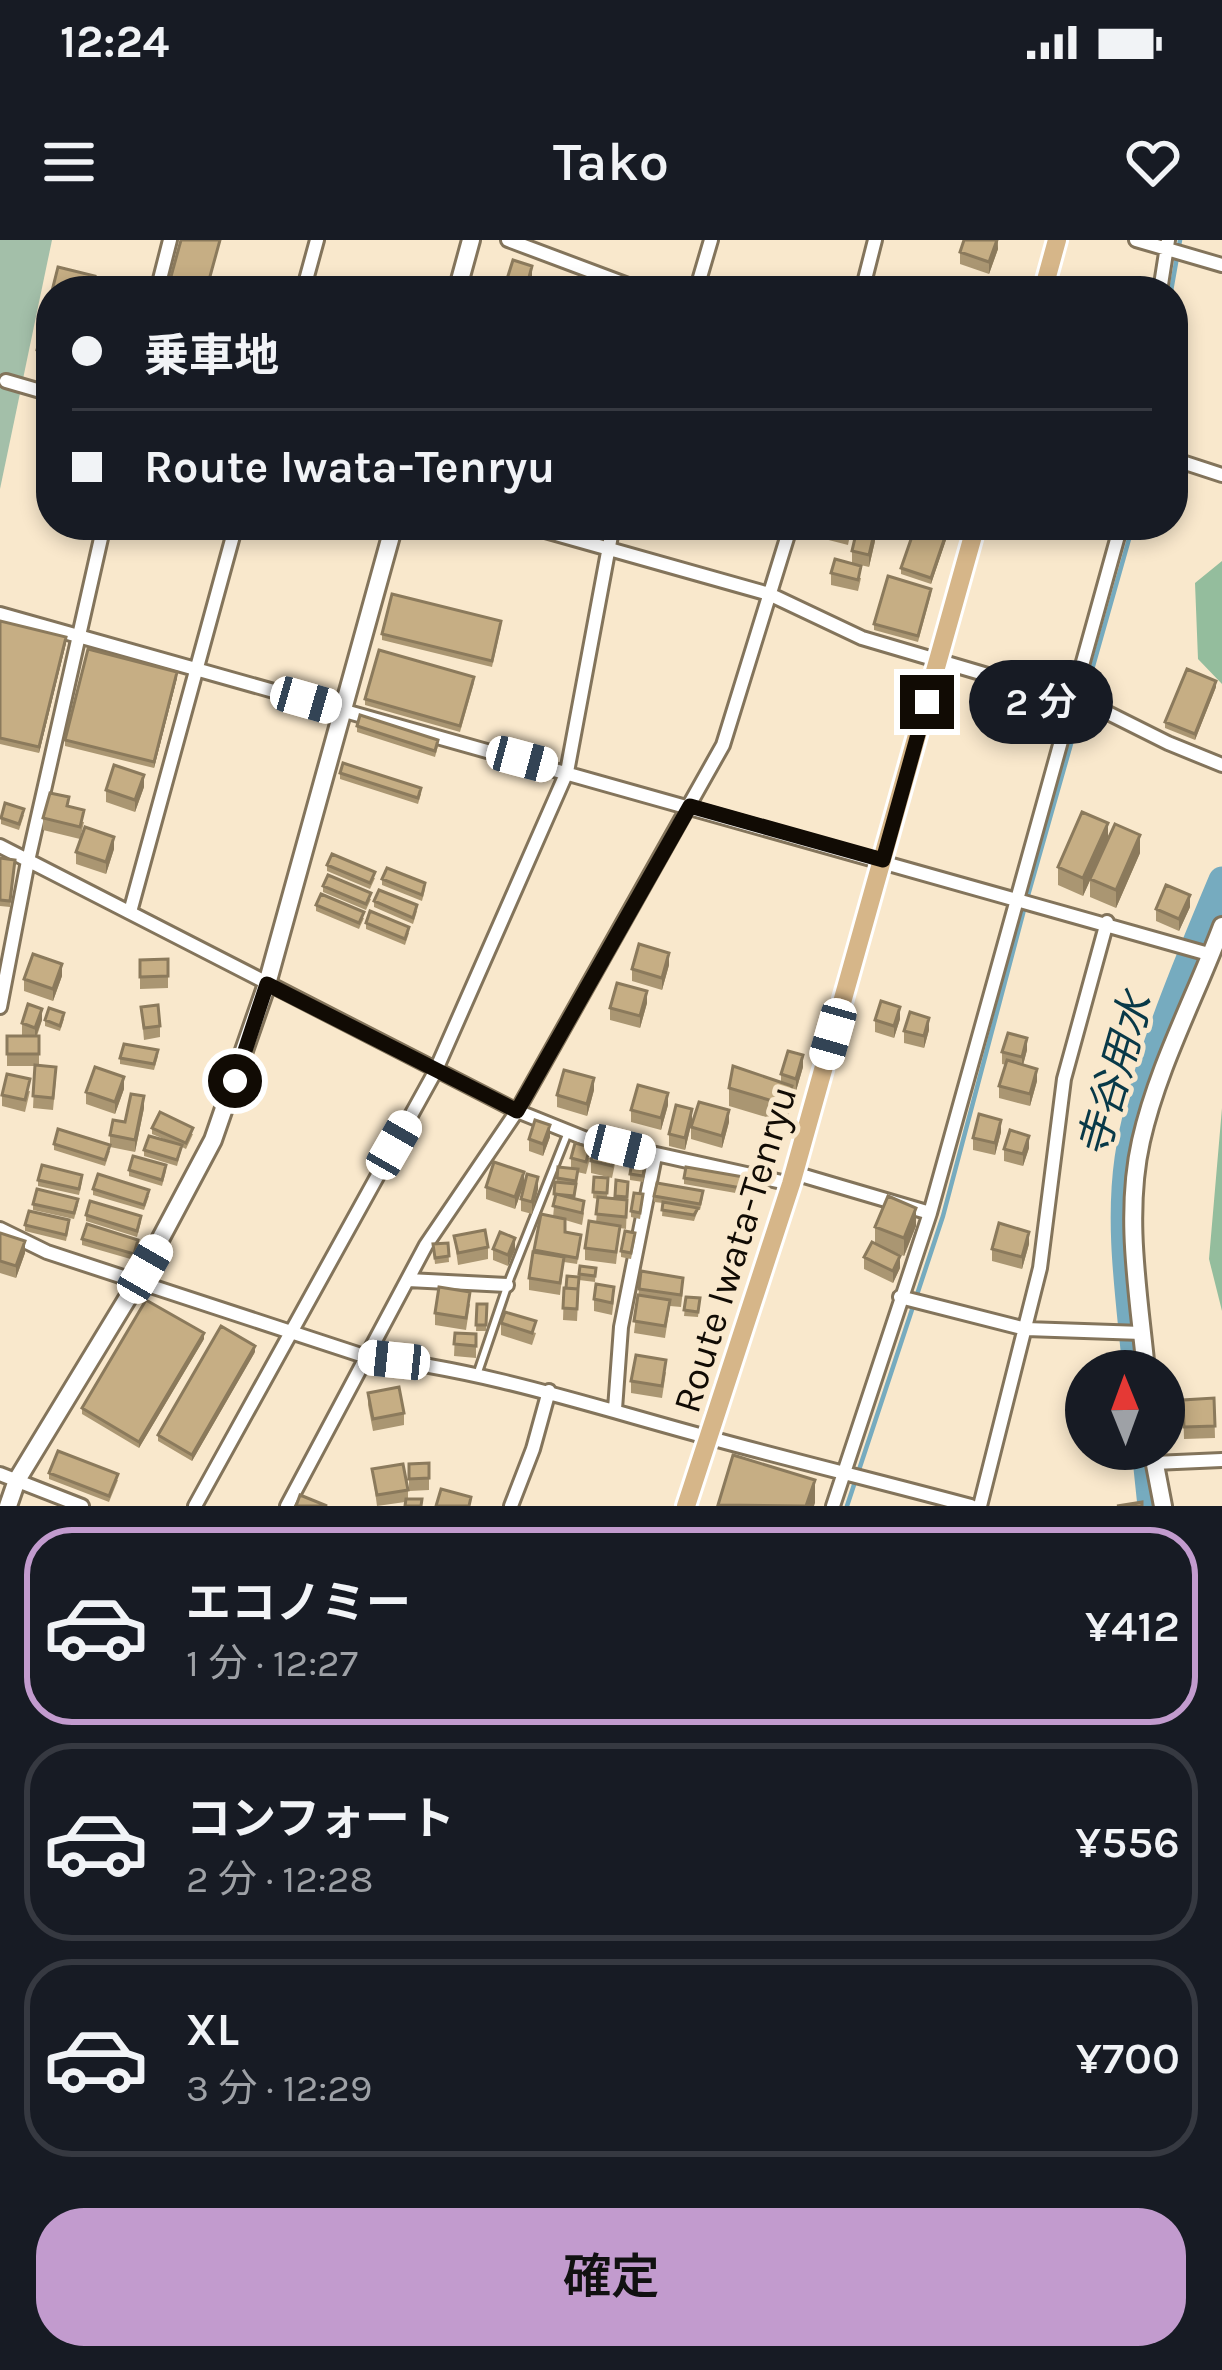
<!DOCTYPE html>
<html lang="ja">
<meta charset="utf-8">
<style>
body{margin:0;font-family:Karla,"Noto Sans JP",sans-serif;background:#242831;color:#f1f3f6;height:100vh;display:flex;flex-direction:column;font-size:45px;white-space:nowrap}
*{box-sizing:border-box;margin:0}
p{font-size:39px;color:#9ea1a6}
.icon{flex:none;width:66px;height:66px;fill:none;stroke:currentColor;stroke-width:2;stroke-linecap:round;stroke-linejoin:round}
.map{position:relative;height:1266px;overflow:hidden}
.details{display:flex;flex-direction:column;background:#171b24;flex:1}
.details>*{flex:none}
.top-card{position:absolute;left:36px;top:36px;width:1152px;height:264px;border-radius:48px;box-shadow:0 6px 18px #0003;display:grid;align-content:center;height:264px;padding:0 36px;background:#171b24}
.needle{width:78px;rotate:359deg}
.buttons{position:absolute;left:1065px;top:1110px;display:grid;gap:24px}
.buttons a{display:grid;place-items:center;width:120px;height:120px;border-radius:50%;background:#171b24;box-shadow:0 6px 18px #0003;font-size:60px}
.end{position:absolute;width:54px;height:54px;margin:-27px;border:15px solid #110b04;background:#fff;box-shadow:0 0 0 6px #fff}
.from{border-radius:50%}
.bubble{position:absolute;height:84px;border-radius:42px;background:#171b24;box-shadow:0 6px 18px #0003;font-size:39px;font-weight:600;line-height:84px;text-align:center}
.car{position:absolute;width:36px;height:72px;margin:-36px -18px;border-radius:15px;box-shadow:0 0 9px 3px #0007;background:linear-gradient(#fff 24%,#345 0 40%,#fff 0 76%,#345 0 86%,#fff 0)}
.top-card b{display:flex;align-items:center;gap:42px;height:114px;font-size:45px}
.top-card b+b{border-top:3px solid #363941}
.top-card i{width:30px;height:30px;background:#f1f3f6}
ul{padding:21px 0 0;list-style:none}
li{display:flex;align-items:center;gap:36px;height:198px;margin:0 24px 18px;padding:0 12px;border:6px solid #363941;border-radius:48px}
li div{flex:1}
li b{display:block;font-size:45px}
li em{font-style:normal;font-weight:600}
li.on{border-color:#c29bce}
li>.icon{width:108px;height:108px;stroke-width:1.5}
.cta{display:flex;gap:24px;margin-top:auto;padding:24px 36px}
.cta a{flex:1;height:138px;border-radius:48px;background:#c29bce;color:#111;font-size:48px;font-weight:600;line-height:138px;text-align:center}
.status{display:flex;justify-content:space-between;align-items:center;height:84px;padding:0 60px;background:#171b24;direction:ltr}
.status svg{height:33px;fill:currentColor}
header{display:flex;justify-content:space-between;align-items:center;height:156px;padding:0 36px;background:#171b24;font-size:54px;font-weight:600}
.map>svg:first-child{display:block}
.green{fill:#a3bfa9}
.forest{fill:#94bd9d}
.lines{fill:none;stroke-linecap:round;stroke-linejoin:round}
.stream{stroke:#76abbf;stroke-width:4.5}
.river{stroke:#76abbf;stroke-width:27}
.lane-casing{stroke:#83745b;stroke-width:12}
.street-casing{stroke:#83745b;stroke-width:18}
.secondary-casing{stroke:#83745b;stroke-width:22}
.primary-casing{stroke:#fff;stroke-width:24}
.lane{stroke:#fff;stroke-width:6}
.street{stroke:#fff;stroke-width:12}
.secondary{stroke:#fff;stroke-width:16}
.primary{stroke:#d6b689;stroke-width:18}
.wall{fill:#aa9672}
.shaded-wall{fill:#8b7a5c}
.building{fill:#c6ae84;stroke:#8b7a5c;stroke-width:3}
.route{stroke:#110b04;stroke-width:15}
.labels{text-anchor:middle;stroke-width:10;stroke-linejoin:round;paint-order:stroke}
.street-label{font-size:39px;fill:#110b04;stroke:#f9e8cc}
.water-label{font-size:42px;font-style:italic;fill:#083948;stroke:#f9e8cc}
</style>
<div class="status"><b>12:24</b><svg viewBox="0 0 49 12"><path d="M0 12V9h3v3zM5 12V6h3v6zM10 12V3h3v9zM15 12V0h3v12zM26 1h20v11H26zM47 4h2v5h-2z"/></svg></div>
<header><svg class="icon" aria-label="menu" viewBox="0 0 24 24"><path d="M4 6h16M4 12h16M4 18h16"/></svg>Tako<svg class="icon" aria-label="heart" viewBox="0 0 24 24"><path d="M12 20l-8-8c-3-5 5-10 8-4 3-6 11-1 8 4z"/></svg></header>
<div class="map">
<svg width="1222" height="1266" viewBox="0 0 1222 1266">
<rect width="100%" height="100%" fill="#f9e8cc"/>
<path class="green" d="M0,0H52L0,249Z"/>
<path class="forest" d="M1222,321V444L1198,419L1195,343Z
M1222,868V1071L1209,1019Z"/>
<g class="lines">
<path class="stream" d="M1171,51L1180,0
M847,1266L943,976L1025,666L1133,285"/>
<path class="river" d="M1136,1131C1130,1061 1118,989 1128,919C1141,829 1187,724 1222,640
M1145,1209L1151,1266"/>
<g class="lane-casing">
<path id="lane" d="M477,1135L510,1038L568,892"/>
</g>
<g class="street-casing">
<path id="street" d="M508,0L644,51
M1136,0L1222,25
M157,51L170,0
M303,51L317,0
M696,51L711,0
M862,51L875,0
M1160,51L1168,0
M6,141L51,154
M1173,219L1222,235
M524,285L769,354L862,398L1096,467L1168,503L1222,525
M0,374L1212,715
M0,606L517,871L584,898L791,944
M130,672L236,285
M0,767L28,621L104,285
M794,933L930,973
M0,989L47,1012L367,1117C487,1130 598,1168 714,1199C799,1222 885,1243 971,1266
M408,1040L507,1045
M900,1057L1026,1089L1142,1093
M615,1169L621,1087L655,916
M1154,1223L1222,1220
M0,1234L82,1266
M195,1266L435,832L567,532L613,285
M287,1266L426,1005L517,871L723,505L791,285
M511,1266L533,1209L549,1151
M833,1266L930,973L1121,285
M980,1266L1040,1028L1064,839L1107,682"/>
</g>
<g class="secondary-casing">
<path id="secondary" d="M457,51L471,0
M1146,1131C1139,1056 1124,976 1141,901C1158,826 1195,758 1222,686
M1152,1209L1163,1266
M8,1266L17,1240L138,1041L213,900L267,744L394,285"/>
</g>
<g class="primary-casing">
<path id="primary" d="M1043,51L1057,0
M686,1266L791,944L976,285"/>
</g>
<use href="#lane" class="lane"/>
<use href="#street" class="street"/>
<use href="#secondary" class="secondary"/>
<use href="#primary" class="primary"/>
</g>
<path class="wall" d="M998,0V9L989,34L960,24V12Z
M532,38L528,51H507V39Z
M51,55V120L37,116Z
M817,285H852L848,305L817,297Z
M947,297L931,344L901,334V328Z
M875,301L869,327L852,323V311Z
M831,333L861,338L858,351L831,345Z
M931,354L918,402L874,390V384Z
M0,381L66,403L39,513L0,504Z
M501,387L492,427L382,400V394Z
M177,438L154,528L65,506V500Z
M474,443L460,492L365,465V459Z
M1216,447L1195,500L1165,488V482Z
M357,486L438,506L435,517L357,492Z
M340,533L421,554L418,564L340,539Z
M144,547L135,572L106,562V550Z
M24,575L19,590L1,584V578Z
M43,578L84,582L80,599L43,590Z
M1108,600L1140,613L1116,668L1090,657V640L1083,656L1058,645V627Z
M114,609L106,634L76,624V612Z
M0,618L15,626L10,667L0,666Z
M327,625L375,638L370,649L327,631Z
M382,639L425,649L422,661L382,645Z
M323,646L371,659L366,670L323,652Z
M374,661L417,671L413,684L374,667Z
M316,665L364,678L359,689L316,671Z
M1190,667L1179,691L1156,681V669Z
M366,683L409,693L405,705L366,689Z
M168,719V748L140,749V720Z
M669,725L662,750L632,741V729Z
M62,736L53,761L24,751V739Z
M647,763L640,788L610,780V768Z
M141,767L160,786V797L144,800Z
M64,779L60,791L45,786V780Z
M900,779L894,798L875,792V780Z
M42,780L37,796H39V826L56,839L53,870L33,868L35,826H7V796H26L22,795V783Z
M929,790L924,808L904,803V791Z
M1027,810L1023,825L1037,841L1030,866L999,858V846L1006,825L1002,824V812Z
M158,816L154,830L120,824V818Z
M803,827L796,851L792,850V864L786,883L729,866V848L781,843V834Z
M124,849L115,874L86,864V852Z
M594,850L587,876L557,867V855Z
M30,851L25,872L2,866V855Z
M668,865L661,890L631,882V870Z
M144,868L135,912L110,907V895Z
M692,881L685,910L669,906V894Z
M729,882L722,908L691,899V887Z
M152,888L193,894L186,909L182,907L177,926L144,916V910L171,902L152,894Z
M1001,892L995,915L973,910V898Z
M550,897L543,916L529,911V899Z
M54,904L110,911L105,926L54,910Z
M1029,908L1023,926L1004,921V909Z
M571,918H590L586,934L577,932L575,959L584,973L582,985L565,980V992L581,1001L577,1024L564,1022L560,1055L529,1050V1038L541,974L553,977L558,927L571,928Z
M616,919L612,938L591,933V921Z
M129,930L166,931L162,946L129,936Z
M645,930L643,942L630,940V934Z
M594,937L608,938L607,958H615L616,940L628,942L626,989L620,988L616,1024L585,1020V1008L596,983L598,959L593,958Z
M684,938L749,944L747,955L684,944Z
M38,940L82,941L79,955L38,946Z
M524,944L515,969L486,959V947Z
M93,949L149,956L144,970L93,955Z
M538,949L532,974L521,971V959Z
M654,956L703,957L700,970H698L694,981L662,976L663,963L654,962Z
M643,960L640,979L631,977V971Z
M33,964L78,965L74,979L33,970Z
M86,975L141,982L137,997L86,981Z
M25,985L69,986L66,1001L25,991Z
M916,986L904,1016L884,1008L900,1028L893,1043L864,1029V1017L875,1004V987Z
M0,993L25,1013L16,1038L0,1033Z
M454,996L488,1007V1019L458,1025Z
M82,999L138,1006L134,1020L82,1005Z
M635,999L631,1019L621,1017V1011Z
M448,1003L449,1022L435,1024L433,1004Z
M1029,1004L1022,1029L992,1021V1009Z
M493,1009L515,1010L508,1026L493,1020Z
M580,1026L596,1028L595,1042L579,1040L577,1081L563,1080L564,1048L579,1037Z
M639,1049H683L681,1067L670,1066L665,1098L634,1093Z
M686,1057L700,1058L698,1077L684,1076Z
M594,1059H614L612,1075L594,1071Z
M470,1064L466,1090L435,1085V1073Z
M477,1064H487L486,1091H476Z
M501,1083L536,1093L532,1105L501,1095Z
M455,1093L476,1094V1118L454,1116Z
M204,1099L139,1208L82,1174V1168Z
M255,1112L192,1221L158,1201V1195Z
M666,1132L662,1158L631,1153V1141Z
M368,1153L404,1173V1185L373,1191L368,1165Z
M1214,1158L1215,1198L1184,1199L1183,1160Z
M429,1223V1250L409,1251V1224Z
M372,1229L408,1250V1259L405,1262L377,1266Z
M49,1233L118,1240L109,1262L49,1239Z"/>
<path class="shaded-wall" d="M997,0L998,9L989,34V22Z
M532,26V38L528,51H527Z
M875,289V301L869,327V315Z
M947,291V297L931,344V338Z
M66,397V403L39,513V507Z
M177,432V438L154,528V522Z
M1216,441V447L1195,500V494Z
M144,535V547L135,572V560Z
M1108,583V601L1083,656V638Z
M1140,595V613L1116,668V650Z
M114,597V609L106,634V622Z
M1190,655V667L1179,691V679Z
M669,713V725L662,750V738Z
M62,724V736L53,761V749Z
M647,751V763L640,788V776Z
M900,767V779L894,798V786Z
M42,769V780L35,799V788Z
M929,778V790L924,808V796Z
M1027,798V810L1022,829V817Z
M803,815V827L796,851V839Z
M1037,829V841L1030,866V854Z
M124,837V849L115,874V862Z
M594,838V850L587,876V864Z
M792,846V864L786,883V865Z
M668,853V865L661,890V878Z
M144,856V868L135,912V900Z
M692,869V881L685,910V898Z
M729,870V882L722,908V896Z
M1001,880V892L995,915V903Z
M550,885V897L543,916V904Z
M1029,896V908L1023,926V914Z
M524,932V944L515,969V957Z
M538,937V949L532,974V962Z
M916,968V986L904,1016V998Z
M1029,992V1004L1022,1029V1017Z
M515,998V1010L508,1026V1015Z
M25,1001V1013L16,1038V1026Z
M900,1016V1028L893,1043V1031Z
M204,1093V1099L139,1208V1202Z
M255,1106V1112L192,1221V1215Z
M815,1240V1263L814,1266H806Z"/>
<path class="building" d="M181,0H220L206,51H167Z
M964,0H997L989,22L960,12Z
M513,20L532,26L527,45L507,39Z
M58,27L95,36L92,51H52Z
M108,44L132,51H106Z
M51,55V114L37,110Z
M817,285H850L848,293Z
M858,285L875,289L869,315L852,311Z
M916,285H928L947,291L931,338L901,328Z
M835,319L861,326L858,340L831,333Z
M888,336L931,349L918,396L874,384Z
M392,354L501,381L492,421L382,394Z
M0,381L66,397L39,507L0,498Z
M88,409L177,432L154,522L65,500Z
M379,410L474,437L460,486L365,459Z
M1187,429L1216,441L1195,494L1165,482Z
M360,475L438,500L435,511L357,486Z
M343,523L421,548L418,558L340,533Z
M114,525L144,535L135,560L106,550Z
M50,553L69,557L67,566L84,570L80,587L43,578Z
M5,563L24,569L19,584L1,578Z
M1082,572L1108,583L1083,638L1058,627Z
M1115,584L1140,595L1116,650L1090,639Z
M85,587L114,597L106,622L76,612Z
M332,614L375,632L370,643L327,625Z
M0,618L15,620L10,661L0,660Z
M387,628L425,643L422,655L382,639Z
M328,635L371,653L366,664L323,646Z
M1166,645L1190,655L1179,679L1156,669Z
M379,650L417,665L413,678L374,661Z
M321,654L364,672L359,683L316,665Z
M370,671L409,687L405,699L366,683Z
M639,704L669,713L662,738L632,729Z
M33,714L62,724L53,749L24,739Z
M168,719V736L140,737V720Z
M617,743L647,751L640,776L610,768Z
M881,761L900,767L894,786L875,780Z
M28,764L42,769L35,788L22,783Z
M158,765L160,786L144,788L141,767Z
M49,768L64,773L60,786L45,780Z
M910,772L929,778L924,796L904,791Z
M1008,793L1027,798L1022,817L1002,812Z
M7,796H39V814H7Z
M124,804L158,810L154,824L120,818Z
M788,811L803,815L796,839L781,834Z
M1007,820L1037,829L1030,854L999,846Z
M35,825L56,827L53,858L33,856Z
M733,826L792,846L786,865L729,848Z
M95,827L124,837L115,862L86,852Z
M564,830L594,838L587,864L557,855Z
M7,834L30,839L25,860L2,855Z
M638,845L668,853L661,878L631,870Z
M131,854L144,856L135,900L110,895L113,880L125,882Z
M699,862L729,870L722,896L691,887Z
M676,865L692,869L685,898L669,894Z
M160,872L193,888L186,903L152,888Z
M979,874L1001,880L995,903L973,898Z
M535,880L550,885L543,904L529,899Z
M58,889L110,905L105,920L54,904Z
M1010,890L1029,896L1023,914L1004,909Z
M149,896L182,905L177,920L144,910Z
M575,903L590,907L586,922L571,918Z
M595,903L616,908L612,926L591,921Z
M133,916L166,925L162,940L129,930Z
M494,922L524,932L515,957L486,947Z
M632,922L645,924L643,936L630,934Z
M42,925L82,935L79,949L38,940Z
M558,927L578,929L576,941L557,938Z
M686,927L749,938L747,949L684,938Z
M98,934L149,950L144,965L93,949Z
M527,934L538,937L532,962L521,959Z
M594,937L608,938L607,953L593,952Z
M616,940L628,942L627,957L615,956Z
M555,942L576,944L574,956L554,954Z
M657,943L703,951L700,964L654,956Z
M37,949L78,959L74,973L33,964Z
M634,953L643,954L640,973L631,971Z
M556,954L584,961L582,973L553,966Z
M888,956L916,968L904,998L875,987Z
M598,957L627,960L626,977L596,974Z
M90,961L141,976L137,991L86,975Z
M663,962L698,968L694,975L662,970Z
M29,971L69,980L66,995L25,985Z
M541,974L565,979V992L581,995L577,1018L534,1010Z
M589,981L620,986L616,1012L585,1008Z
M999,983L1029,992L1022,1017L992,1009Z
M87,984L138,1000L134,1014L82,999Z
M485,990L488,1007L458,1013L454,996Z
M625,991L635,993L631,1013L621,1011Z
M500,992L515,998L508,1015L493,1009Z
M0,993L25,1001L16,1026L0,1021Z
M872,1002L900,1016L893,1031L864,1017Z
M448,1003L449,1016L435,1018L433,1004Z
M533,1012L564,1017L560,1043L529,1038Z
M580,1026L596,1028L595,1036L579,1034Z
M641,1031L683,1038L681,1055L639,1049Z
M567,1036L579,1037L578,1049L566,1048Z
M596,1044L614,1047L612,1063L594,1059Z
M439,1047L470,1052L466,1078L435,1073Z
M564,1048L578,1049L577,1069L563,1068Z
M638,1055L670,1060L665,1086L634,1081Z
M686,1057L700,1058L698,1072L684,1070Z
M146,1060L204,1093L139,1202L82,1168Z
M477,1064H487L486,1085H476Z
M505,1072L536,1081L532,1093L501,1083Z
M221,1086L255,1106L192,1215L158,1195Z
M455,1093L476,1094V1106L454,1104Z
M636,1115L666,1120L662,1146L631,1141Z
M399,1147L404,1173L373,1179L368,1153Z
M1214,1158L1215,1186L1184,1187L1183,1160Z
M58,1211L118,1234L109,1256L49,1233Z
M733,1215L815,1240L806,1266L718,1265Z
M429,1223V1238L409,1239V1224Z
M403,1224L408,1250L377,1255L372,1229Z
M441,1249L471,1257L469,1266H436Z
M300,1255L327,1266H296Z
M406,1259H422L421,1266H405Z
M1142,1262V1266H1117Z"/>
<g class="lines">
<path class="route" d="M235,841L267,744L517,871L690,566L883,620L927,462"/>
</g>
<g class="labels">
<g class="street-label">
<text transform="translate(734 1009) rotate(-73)" y="14">Route Iwata-Tenryu</text>
</g>
<g class="water-label">
<text transform="translate(1114 835) rotate(-74)" y="15">寺谷用水</text>
</g>
</g>
</svg>
<div class="buttons">
<a><svg class="needle" viewBox="-14 -14 28 28"><path d="M0-13l5 13h-10z" fill="#e53935"/><path d="M0 13l5-13h-10z" fill="#9ea1a6"/></svg></a>
</div>
<i class="end from" style="left:235px;top:841px"></i>
<i class="end" style="left:927px;top:462px"></i>
<div class="bubble" style="left:969px;top:420px;width:144px">2 分</div>
<i class="car" style="left:306px;top:460px;rotate:106deg"></i>
<i class="car" style="left:522px;top:519px;rotate:105deg"></i>
<i class="car" style="left:833px;top:794px;rotate:196deg"></i>
<i class="car" style="left:394px;top:905px;rotate:30deg"></i>
<i class="car" style="left:620px;top:907px;rotate:104deg"></i>
<i class="car" style="left:145px;top:1029px;rotate:30deg"></i>
<i class="car" style="left:394px;top:1120px;rotate:276deg"></i>
<div class="top-card">
<b><i class="from"></i>乗車地</b>
<b><i></i>Route Iwata-Tenryu</b>
</div>
</div>
<section class="details">
<ul>
<li class="on"><svg class="icon" aria-label="car" viewBox="0 0 24 24"><path d="M5 17H2v-5l4-1 3-4h7l3 4 3 1v5h-3M9 17h6M6 11h13"/><circle cx="7" cy="17" r="2"/><circle cx="17" cy="17" r="2"/></svg><div><b>エコノミー</b><p>1 分 · 12:27</p></div><em>¥412</em></li>
<li><svg class="icon" aria-label="car" viewBox="0 0 24 24"><path d="M5 17H2v-5l4-1 3-4h7l3 4 3 1v5h-3M9 17h6M6 11h13"/><circle cx="7" cy="17" r="2"/><circle cx="17" cy="17" r="2"/></svg><div><b>コンフォート</b><p>2 分 · 12:28</p></div><em>¥556</em></li>
<li><svg class="icon" aria-label="car" viewBox="0 0 24 24"><path d="M5 17H2v-5l4-1 3-4h7l3 4 3 1v5h-3M9 17h6M6 11h13"/><circle cx="7" cy="17" r="2"/><circle cx="17" cy="17" r="2"/></svg><div><b>XL</b><p>3 分 · 12:29</p></div><em>¥700</em></li>
</ul>
<div class="cta"><a>確定</a></div>
</section>
